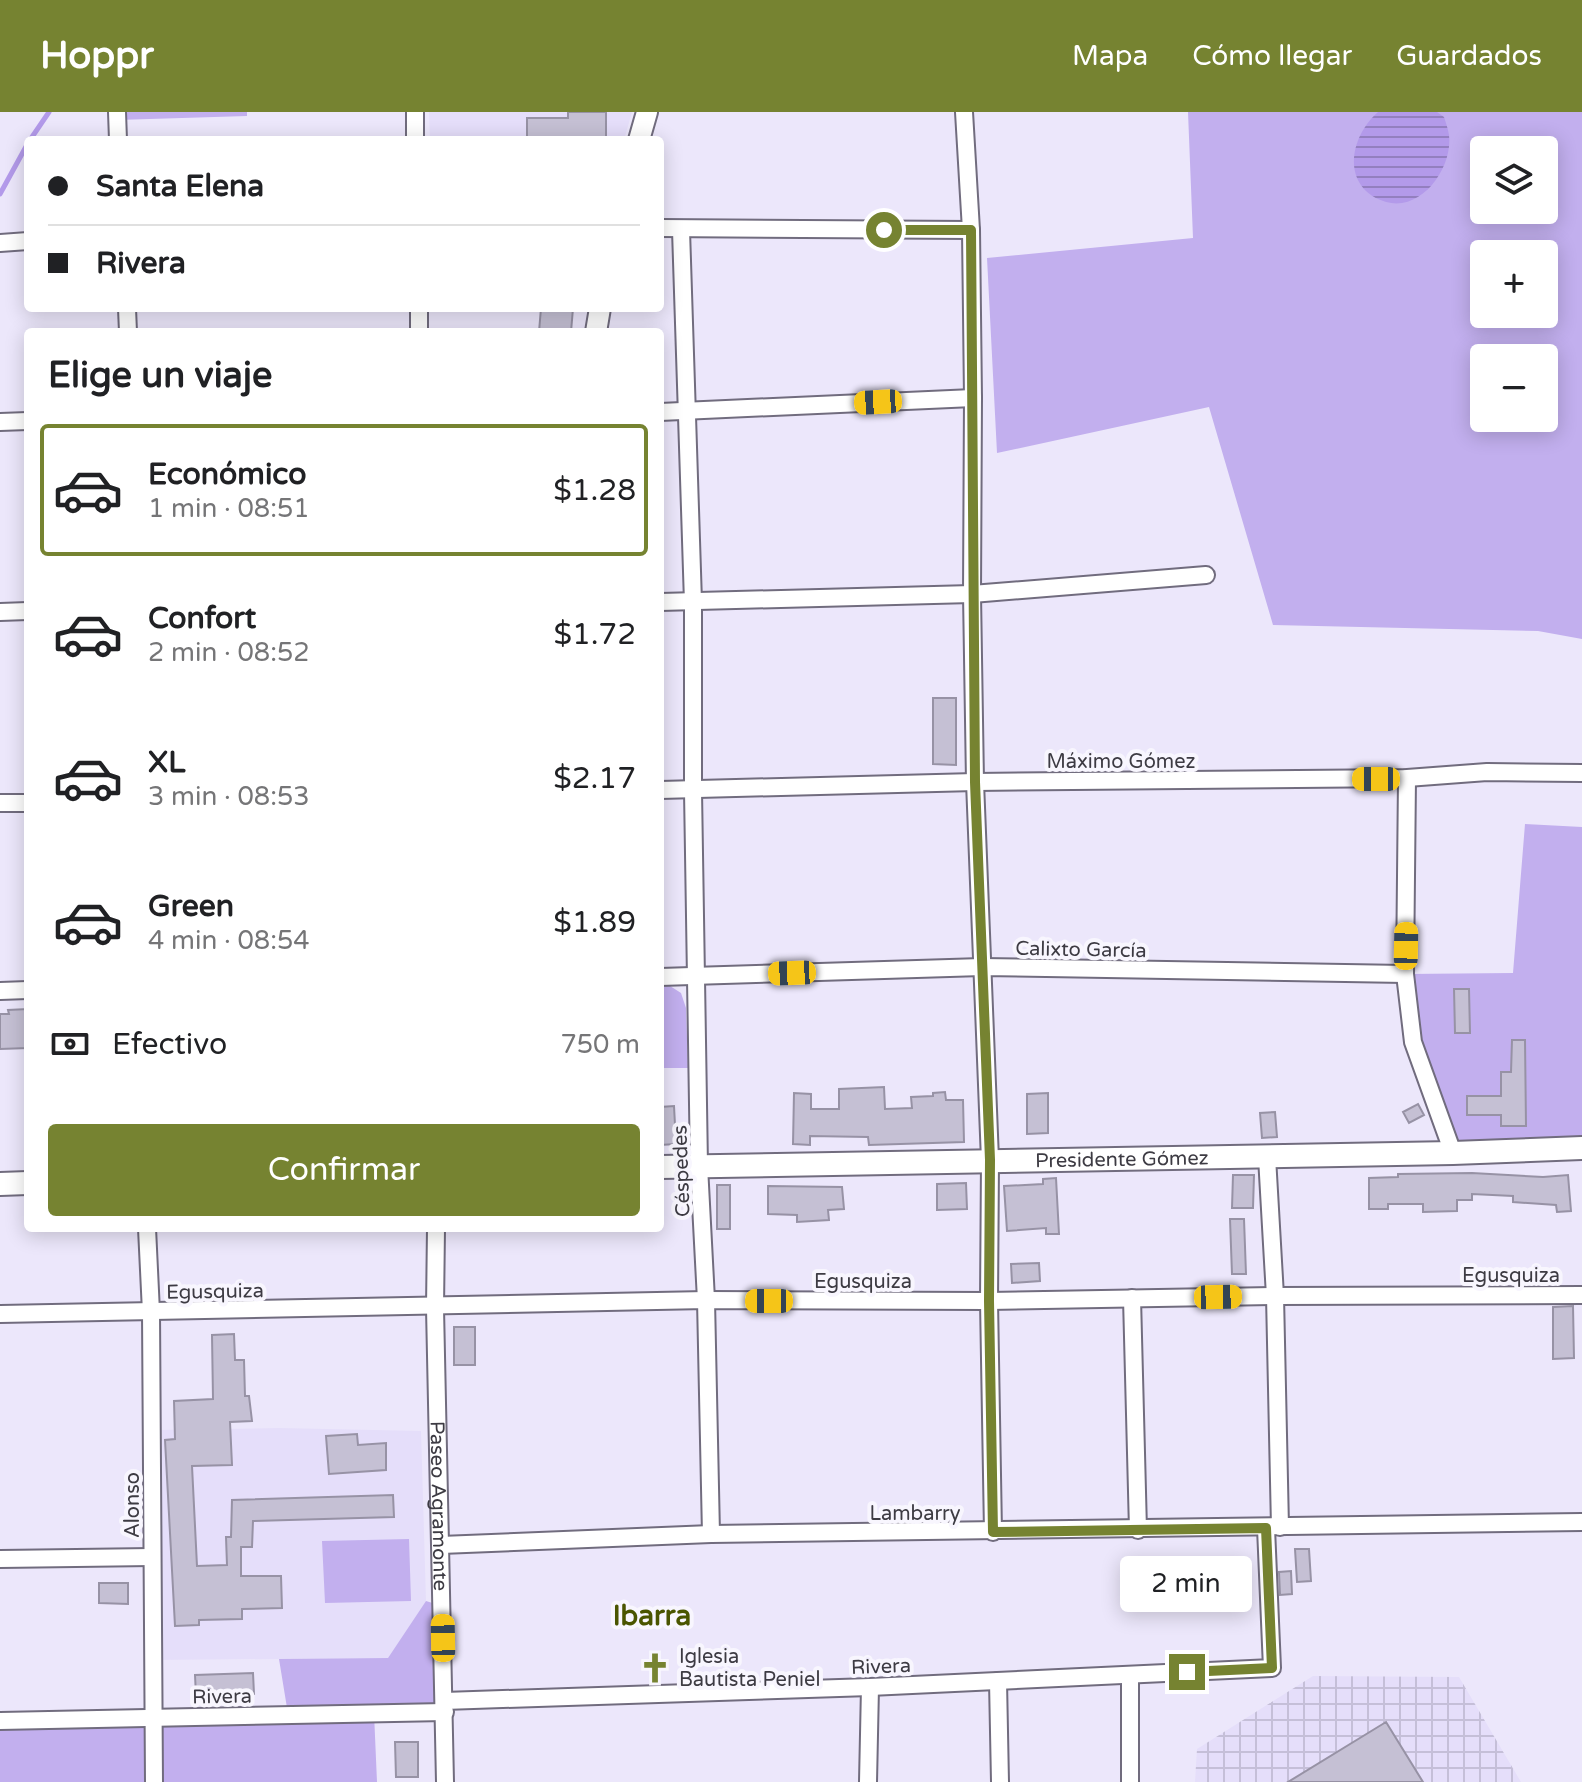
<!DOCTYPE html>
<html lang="es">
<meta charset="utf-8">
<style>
body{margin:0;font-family:"Varela Round",sans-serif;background:#f6f6f6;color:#202124;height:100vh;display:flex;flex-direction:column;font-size:30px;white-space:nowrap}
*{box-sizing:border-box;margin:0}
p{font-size:26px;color:#757577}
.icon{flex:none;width:44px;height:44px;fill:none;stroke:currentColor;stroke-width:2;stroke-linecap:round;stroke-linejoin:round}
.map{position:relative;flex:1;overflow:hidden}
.sheet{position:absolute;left:24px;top:216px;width:640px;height:904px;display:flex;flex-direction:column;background:#fff;border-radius:8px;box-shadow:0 4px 20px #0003}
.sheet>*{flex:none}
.hud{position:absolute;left:24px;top:24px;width:640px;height:176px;border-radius:8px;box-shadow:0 4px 20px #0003;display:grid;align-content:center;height:176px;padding:0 24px;background:#fff}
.controls{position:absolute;left:1470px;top:24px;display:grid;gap:16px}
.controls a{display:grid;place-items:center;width:88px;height:88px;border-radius:8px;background:#fff;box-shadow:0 4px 20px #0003;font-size:40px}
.end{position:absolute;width:36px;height:36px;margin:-18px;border:10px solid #768331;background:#fff;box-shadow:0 0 0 4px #fff}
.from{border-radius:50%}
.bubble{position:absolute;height:56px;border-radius:8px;background:#fff;box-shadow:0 4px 20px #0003;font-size:26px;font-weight:600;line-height:56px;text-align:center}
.car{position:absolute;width:24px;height:48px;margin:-24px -12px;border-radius:10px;box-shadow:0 0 6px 2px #0007;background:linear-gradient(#f5c518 24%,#345 0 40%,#f5c518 0 76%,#345 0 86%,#f5c518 0)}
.hud b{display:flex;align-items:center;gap:28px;height:76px;font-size:30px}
.hud b+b{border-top:2px solid #e0e0e0}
.hud i{width:20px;height:20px;background:#202124}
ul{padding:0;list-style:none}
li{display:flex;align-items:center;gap:24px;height:132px;margin:0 16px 12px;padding:0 8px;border:4px solid transparent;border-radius:8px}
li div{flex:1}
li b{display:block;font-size:30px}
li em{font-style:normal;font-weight:600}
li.current{border-color:#768331}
li>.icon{width:72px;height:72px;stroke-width:1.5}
h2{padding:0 24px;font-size:36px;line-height:96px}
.pay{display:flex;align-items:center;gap:20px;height:88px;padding:0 24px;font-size:30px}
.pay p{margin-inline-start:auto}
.primary-button{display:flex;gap:16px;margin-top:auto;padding:16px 24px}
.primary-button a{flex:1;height:92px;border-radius:8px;background:#768331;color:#fff;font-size:32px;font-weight:600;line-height:92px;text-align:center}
header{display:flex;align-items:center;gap:48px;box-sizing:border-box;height:112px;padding:0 40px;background:#768331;color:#fff}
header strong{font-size:38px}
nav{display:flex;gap:44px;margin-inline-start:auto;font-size:28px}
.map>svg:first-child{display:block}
.built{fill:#e5defa}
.industrial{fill:url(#industrial-grid)}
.green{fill:#c2afee;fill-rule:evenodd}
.water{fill:url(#water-rules)}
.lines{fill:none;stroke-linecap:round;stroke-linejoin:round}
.stream{stroke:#b39aea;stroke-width:5}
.building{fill:#c5c0d4;stroke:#9792a5;stroke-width:2}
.minor-casing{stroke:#716c7e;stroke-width:20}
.tertiary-casing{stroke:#716c7e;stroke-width:24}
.secondary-casing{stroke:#716c7e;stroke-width:26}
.minor{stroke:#fff;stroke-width:16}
.tertiary{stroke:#fff;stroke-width:20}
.secondary{stroke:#fff;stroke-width:22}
.route{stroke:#768331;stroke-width:10}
.labels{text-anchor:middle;stroke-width:8;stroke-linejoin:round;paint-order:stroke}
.street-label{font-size:20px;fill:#3d3b43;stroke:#f8f6fe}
.poi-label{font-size:20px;fill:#3d3b43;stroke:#f8f6fe;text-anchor:start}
.district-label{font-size:28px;font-weight:bold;fill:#4a5500;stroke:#f8f6fe}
</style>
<header>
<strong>Hoppr</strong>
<nav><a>Mapa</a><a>Cómo llegar</a><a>Guardados</a></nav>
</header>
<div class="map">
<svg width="1582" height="1670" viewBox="0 0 1582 1670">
<defs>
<pattern id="industrial-grid" width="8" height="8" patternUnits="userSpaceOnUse" patternTransform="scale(2)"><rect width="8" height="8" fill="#e5defa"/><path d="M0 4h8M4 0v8" fill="none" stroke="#c5bfd8"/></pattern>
<pattern id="water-rules" width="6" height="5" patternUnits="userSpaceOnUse" patternTransform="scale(2)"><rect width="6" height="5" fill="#b39aea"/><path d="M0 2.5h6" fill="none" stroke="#937fbf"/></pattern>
</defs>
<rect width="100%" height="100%" fill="#ece7fb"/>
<path class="built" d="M429,0H632L624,28H430Z
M279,1316L421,1319L426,1489L388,1546L150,1548L160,1318Z"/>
<path class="industrial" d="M1313,1564L1459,1565L1521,1670H1195L1197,1637Z"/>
<path class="green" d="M117,0H247V4L117,8Z
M1188,0H1582V527L1538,519L1273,513L1209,295L997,341L987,146L1193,126ZM1484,38H1544V98H1484ZM1484,142H1544V202H1484ZM1484,246H1544V306H1484Z
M1525,712L1582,715V1037L1446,1041L1405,862L1513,861Z
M670,874L681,881L686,896L688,956H660V875Z
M409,1427L411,1489L325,1491L322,1429Z
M426,1489L442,1494L445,1600L374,1601L377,1670H0V1609L288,1602L279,1547L388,1546Z"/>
<path class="water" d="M1378,0H1437L1444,5C1446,11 1448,17 1449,23C1453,55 1422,100 1386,90C1340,76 1349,25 1378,0Z"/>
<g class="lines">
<path class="stream" d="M30,28L49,0
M0,82L28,31"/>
</g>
<path class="building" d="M568,0H606V26L527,28V6H568Z
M541,196H573L571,220H539Z
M933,586H956V653L933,652Z
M1454,877H1469L1470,921H1455Z
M28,897V936L0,937V902H9L8,898Z
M1512,928H1525L1526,1014H1501V1003H1467V984H1501V960H1511Z
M884,975L885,997L912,996L911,985L933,984V981L945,980L946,988H963L964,1030L869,1033L868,1025L810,1024V1033L793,1032L794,981L811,982V997H839V977Z
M1048,981V1021L1027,1022V982Z
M1418,992L1424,1003L1409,1011L1403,1000Z
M674,994L676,1032L660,1033V995Z
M1275,1000L1277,1025L1262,1026L1260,1001Z
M1472,1061L1543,1065L1568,1063L1571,1099L1557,1100L1556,1093L1513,1090V1084L1472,1082V1088H1457V1099L1423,1100V1092H1388V1097H1369V1066L1398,1065V1062Z
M1233,1063H1254L1253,1096H1232Z
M1056,1066L1059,1122H1046V1116L1007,1119L1004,1074L1043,1072V1067Z
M966,1071L967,1097L937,1098V1072Z
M717,1073H730V1117H717Z
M768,1074L842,1075L844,1097L828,1098L829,1108L797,1110V1103L768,1102Z
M1230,1107H1244L1246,1162H1232Z
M1039,1151L1040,1169L1012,1171L1011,1152Z
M1573,1194L1574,1246L1553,1247V1195Z
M454,1215H475V1253H454Z
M234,1222L235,1248H244L245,1284H249L252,1309L230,1310L232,1353L192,1354L197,1454L227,1453L226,1425H231L232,1388L393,1383L394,1405L253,1409L252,1435H241V1464H281L282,1496L242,1497V1507L199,1508V1513L175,1514L165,1328L175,1327L174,1289L213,1287L212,1223Z
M357,1322L358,1333L386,1331V1358L329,1362L326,1324Z
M1295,1437H1309L1311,1469L1297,1470Z
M1291,1459L1292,1482L1280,1483L1279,1460Z
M99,1471H128V1492L99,1491Z
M253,1561L254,1582L196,1584L195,1563Z
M1386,1610L1423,1670H1288Z
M395,1630H418V1665H396Z"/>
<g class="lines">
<g class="minor-casing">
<g id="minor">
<path d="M117,0L118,28"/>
<path d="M415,0V28"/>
<path d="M964,0L971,118L973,286L972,482L975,670L990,1048L989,1189L993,1420"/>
<path d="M660,116L971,118"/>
<path d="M681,118L693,490V679L699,1054L706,1188L711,1422"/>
<path d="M0,131L28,129"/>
<path d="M127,196L128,220"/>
<path d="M419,196V220"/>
<path d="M660,300L973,286"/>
<path d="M0,310L28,309"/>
<path d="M660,490L972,482L1206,463"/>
<path d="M0,500L28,499"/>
<path d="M1407,666L1405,862L1413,930L1453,1041"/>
<path d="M660,678L975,670L1407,666L1487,660L1582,661"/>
<path d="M0,691H28"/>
<path d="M660,865L982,855L1405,862"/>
<path d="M0,879L28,878"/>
<path d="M1267,1045L1275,1184L1280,1415"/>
<path d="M147,1116L151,1200L154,1670"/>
<path id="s1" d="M436,1116L435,1196L445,1670"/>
<path d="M1132,1186L1138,1418"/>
<path d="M0,1202L706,1188L989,1189L1275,1184L1582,1183"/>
<path d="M441,1433L711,1422L1582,1410"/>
<path d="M0,1447L152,1445"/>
<path d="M1130,1563V1670"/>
<path d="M998,1569L1000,1670"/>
<path d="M444,1589L870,1575L1272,1556L1266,1416"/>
<path d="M0,1609L445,1600"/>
<path d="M868,1670L870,1575"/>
</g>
</g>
<g class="tertiary-casing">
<path id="tertiary" d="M639,28L647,0
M596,220L600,196"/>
</g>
<g class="secondary-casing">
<g id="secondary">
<path id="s2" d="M660,1055L1453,1041L1582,1036"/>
<path d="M0,1072L28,1071"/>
</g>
</g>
<use href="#minor" class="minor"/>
<use href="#tertiary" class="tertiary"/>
<use href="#secondary" class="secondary"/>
</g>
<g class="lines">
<path class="route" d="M884,118H971L975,670L990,1048L989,1189L993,1420L1266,1416L1272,1556L1187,1560"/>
</g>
<defs>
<g id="church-bare" transform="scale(2.4)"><path d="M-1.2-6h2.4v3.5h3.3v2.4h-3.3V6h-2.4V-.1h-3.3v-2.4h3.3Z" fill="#768331" stroke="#f8f6fe" stroke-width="2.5" paint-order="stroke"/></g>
</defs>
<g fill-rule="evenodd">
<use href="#church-bare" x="655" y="1556"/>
</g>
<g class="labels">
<g class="street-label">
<text x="1121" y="656">Máximo Gómez</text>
<text transform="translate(1081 837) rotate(1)" y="7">Calixto García</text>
<text dy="7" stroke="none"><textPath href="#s2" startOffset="462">Presidente Gómez</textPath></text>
<text transform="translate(681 1059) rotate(-92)" y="7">Céspedes</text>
<text x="1511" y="1170">Egusquiza</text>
<text x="863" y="1176">Egusquiza</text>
<text transform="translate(215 1179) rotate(-1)" y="7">Egusquiza</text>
<text transform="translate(132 1393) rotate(-90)" y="7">Alonso</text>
<text dy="7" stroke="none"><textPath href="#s1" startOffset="278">Paseo Agramonte</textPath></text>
<text x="915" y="1408">Lambarry</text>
<text transform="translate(881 1554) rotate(-2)" y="7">Rivera</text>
<text transform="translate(222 1584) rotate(-1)" y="7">Rivera</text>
</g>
<g class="poi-label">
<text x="679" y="1551">Iglesia<tspan x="679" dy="23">Bautista Peniel</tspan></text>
</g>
<g class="district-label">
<text x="652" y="1513">Ibarra</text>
</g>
</g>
</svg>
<div class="controls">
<a><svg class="icon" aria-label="layers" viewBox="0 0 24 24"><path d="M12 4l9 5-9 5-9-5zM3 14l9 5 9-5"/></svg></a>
<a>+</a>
<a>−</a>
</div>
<i class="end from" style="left:884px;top:118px"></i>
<i class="end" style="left:1187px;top:1560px"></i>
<div class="bubble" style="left:1120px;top:1444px;width:132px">2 min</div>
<i class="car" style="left:878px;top:290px;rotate:267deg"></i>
<i class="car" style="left:1376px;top:667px;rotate:270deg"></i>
<i class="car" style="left:1406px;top:834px;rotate:1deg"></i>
<i class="car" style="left:792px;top:861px;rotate:268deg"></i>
<i class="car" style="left:1218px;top:1185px;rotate:89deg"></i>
<i class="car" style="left:769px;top:1189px;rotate:270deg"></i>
<i class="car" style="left:443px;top:1526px;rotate:359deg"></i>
<div class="hud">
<b><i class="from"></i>Santa Elena</b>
<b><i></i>Rivera</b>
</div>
<section class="sheet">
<h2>Elige un viaje</h2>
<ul>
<li class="current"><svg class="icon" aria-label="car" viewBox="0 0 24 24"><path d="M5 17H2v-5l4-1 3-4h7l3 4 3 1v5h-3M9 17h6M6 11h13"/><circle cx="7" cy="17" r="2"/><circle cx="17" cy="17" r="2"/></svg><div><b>Económico</b><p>1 min · 08:51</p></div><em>$1.28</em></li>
<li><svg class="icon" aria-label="car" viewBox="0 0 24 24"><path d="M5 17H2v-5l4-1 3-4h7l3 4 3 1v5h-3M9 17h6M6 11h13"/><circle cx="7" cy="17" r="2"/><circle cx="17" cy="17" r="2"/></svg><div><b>Confort</b><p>2 min · 08:52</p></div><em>$1.72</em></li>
<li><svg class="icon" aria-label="car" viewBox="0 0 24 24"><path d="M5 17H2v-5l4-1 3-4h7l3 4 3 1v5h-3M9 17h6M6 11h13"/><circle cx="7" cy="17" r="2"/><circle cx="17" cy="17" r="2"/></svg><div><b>XL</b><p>3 min · 08:53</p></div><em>$2.17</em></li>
<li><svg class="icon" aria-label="car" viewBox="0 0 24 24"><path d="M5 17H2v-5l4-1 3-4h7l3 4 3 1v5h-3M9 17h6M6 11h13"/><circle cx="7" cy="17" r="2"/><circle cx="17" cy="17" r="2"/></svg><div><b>Green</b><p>4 min · 08:54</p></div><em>$1.89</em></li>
</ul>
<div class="pay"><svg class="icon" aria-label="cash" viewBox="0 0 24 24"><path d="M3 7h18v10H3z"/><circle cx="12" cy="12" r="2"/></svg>Efectivo<p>750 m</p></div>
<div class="primary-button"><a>Confirmar</a></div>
</section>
</div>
